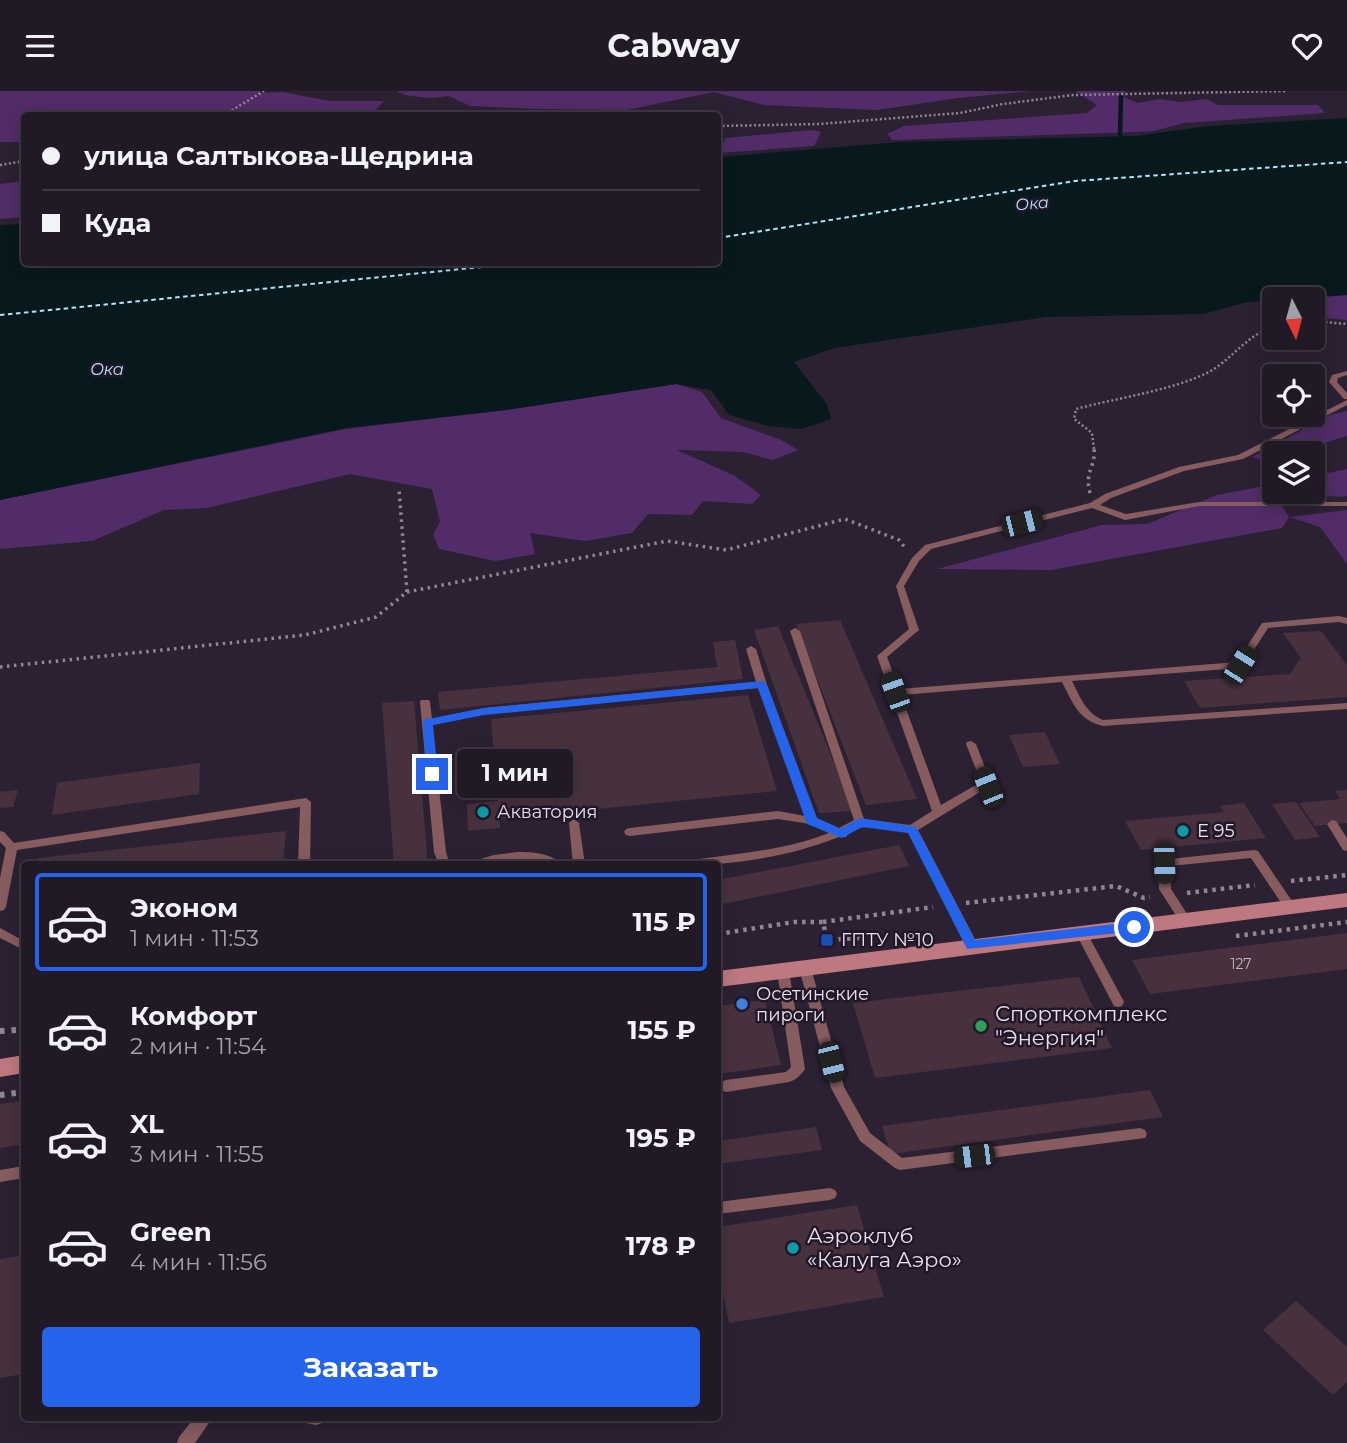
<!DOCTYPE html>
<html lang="ru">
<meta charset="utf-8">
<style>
body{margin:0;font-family:Montserrat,sans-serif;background:#2d2632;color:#f1f3f6;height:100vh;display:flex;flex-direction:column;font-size:26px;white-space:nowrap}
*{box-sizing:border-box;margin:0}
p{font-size:23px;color:#a2a0a7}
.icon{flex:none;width:38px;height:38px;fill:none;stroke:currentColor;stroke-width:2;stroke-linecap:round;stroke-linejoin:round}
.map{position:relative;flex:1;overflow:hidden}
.side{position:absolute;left:21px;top:770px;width:700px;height:560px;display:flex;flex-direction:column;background:#211926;border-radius:7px;box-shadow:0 4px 18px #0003,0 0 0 2px #3e3843}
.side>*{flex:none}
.top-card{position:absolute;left:21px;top:21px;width:700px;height:154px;border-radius:7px;box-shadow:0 4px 18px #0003,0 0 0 2px #3e3843;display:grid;align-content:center;height:154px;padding:0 21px;background:#211926}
.needle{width:46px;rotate:174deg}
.fabs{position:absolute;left:1262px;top:196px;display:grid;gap:14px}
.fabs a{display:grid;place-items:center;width:63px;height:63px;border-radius:7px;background:#211926;box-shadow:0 4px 18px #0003,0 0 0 2px #3e3843;font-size:35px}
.end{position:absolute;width:32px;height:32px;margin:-16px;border:9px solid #2563eb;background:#fff;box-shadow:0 0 0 4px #fff}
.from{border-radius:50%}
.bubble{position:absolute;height:49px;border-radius:7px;background:#211926;box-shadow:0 4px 18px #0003,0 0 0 2px #3e3843;font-size:23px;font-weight:700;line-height:49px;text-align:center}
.car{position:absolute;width:21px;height:42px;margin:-21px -10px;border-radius:9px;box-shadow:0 0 5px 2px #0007;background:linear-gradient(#222 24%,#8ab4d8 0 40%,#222 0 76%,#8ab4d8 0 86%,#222 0)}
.top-card b{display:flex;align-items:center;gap:24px;height:66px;font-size:26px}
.top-card b+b{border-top:2px solid #3e3843}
.top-card i{width:18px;height:18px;background:#f1f3f6}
ul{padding:12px 0 0;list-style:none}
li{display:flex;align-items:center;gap:21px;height:98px;margin:0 14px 10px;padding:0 7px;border:4px solid transparent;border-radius:7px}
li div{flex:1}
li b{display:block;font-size:26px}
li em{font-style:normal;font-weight:700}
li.on{border-color:#2563eb}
li>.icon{width:63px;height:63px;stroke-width:1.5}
.action{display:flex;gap:14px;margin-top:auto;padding:14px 21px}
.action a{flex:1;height:80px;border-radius:7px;background:#2563eb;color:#fff;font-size:28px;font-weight:700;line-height:80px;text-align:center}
header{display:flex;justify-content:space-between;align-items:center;height:91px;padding:0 21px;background:#211926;font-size:32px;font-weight:700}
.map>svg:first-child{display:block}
.green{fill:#522c68}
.water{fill:#08191e}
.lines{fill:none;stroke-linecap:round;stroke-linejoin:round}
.stream{stroke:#08191e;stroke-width:4.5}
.ferry{stroke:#aee7f7;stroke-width:2;stroke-dasharray:4.5 3.5;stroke-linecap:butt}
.building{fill:#47313e}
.path-far3{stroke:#908796;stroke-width:2.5;stroke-dasharray:2 2.5;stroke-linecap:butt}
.path-far2{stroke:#908796;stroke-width:3.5;stroke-dasharray:2.5 4.5;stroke-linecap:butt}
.path-far1{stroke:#908796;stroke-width:4.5;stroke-dasharray:3.5 5;stroke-linecap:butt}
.path{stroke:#908796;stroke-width:6;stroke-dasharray:4.5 7;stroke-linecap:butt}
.lane{fill:#865c5f;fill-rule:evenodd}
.secondary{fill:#bd797f;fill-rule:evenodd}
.route{fill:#2563eb}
.culture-dot{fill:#0f9aa8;stroke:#221729;stroke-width:2.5}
.transit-dot{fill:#1a4fb4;stroke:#221729;stroke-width:2.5}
.shop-dot{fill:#3f7fe0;stroke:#221729;stroke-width:2.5}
.leisure-dot{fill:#2e9e5b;stroke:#221729;stroke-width:2.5}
.labels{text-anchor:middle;stroke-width:5;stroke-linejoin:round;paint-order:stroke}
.number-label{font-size:14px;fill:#c0b6c2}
.far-water-label{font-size:16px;font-style:italic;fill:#aee7f7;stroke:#221729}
.poi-label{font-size:18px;fill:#e9e2ee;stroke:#221729;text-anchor:start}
.near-poi-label{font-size:21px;fill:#e9e2ee;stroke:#221729;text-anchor:start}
</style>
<header><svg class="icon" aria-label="menu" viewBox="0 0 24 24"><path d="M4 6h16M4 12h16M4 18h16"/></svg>Cabway<svg class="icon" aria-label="heart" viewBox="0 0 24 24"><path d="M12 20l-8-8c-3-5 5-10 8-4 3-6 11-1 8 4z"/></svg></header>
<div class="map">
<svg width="1347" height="1352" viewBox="0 0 1347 1352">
<rect width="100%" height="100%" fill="#2c2133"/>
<path class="green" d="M0,0H261L259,2L282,1L330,10H384L376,19L311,24H24V51H0Z
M396,0H1031L958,7L877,19L764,14L714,1L627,19L539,18L470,15L449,5L429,7L405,4Z
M1075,0H1126L1124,6L1138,12L1159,8L1181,11L1207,8L1218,14H1318L1325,22L1184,32L1154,40L1135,41L892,49L887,43L904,35L1087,22L1097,14Z
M813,39L821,41L814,55L718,62V54L723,53L725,47Z
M24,90V126L0,128V93Z
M1347,204V229L1313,226L1312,208H1288Z
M676,293L702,301L721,327L781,349L798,359L772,369L743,361L677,359L735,385L761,404L752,413L703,410L692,424L648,423L632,442L585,450L530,442L535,463L495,470L439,458L433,443L440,431L432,398L350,383L207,417L164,419L92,450L0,458V409L346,338L506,319Z
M1347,320V345L1292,362H1274V368L1267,370L1252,366L1330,324Z
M1347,378V405L1338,406L1320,403L1276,406L1289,426L1347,419V473L1320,436L1289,426L1282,437L1051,479L937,478L1102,434L1147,433L1217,404L1274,393V401H1312L1313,385Z"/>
<path class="water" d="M1347,27V204L1247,211L1204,223L1046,226L834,257L794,271L827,313L831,328L802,338L768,335L729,324L711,299L676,293L506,319L346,337L0,409V134L24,133V172H718V66L899,51L1136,45L1208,35Z"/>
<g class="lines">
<path class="stream" d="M1120,45L1121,5"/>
<path class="ferry" d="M718,147L1075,90L1347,71
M0,224L522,172"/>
</g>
<path class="building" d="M840,529L917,708L866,714L796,533Z
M778,535L854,720L819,722L754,539Z
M1321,540L1347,574V606L1200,617L1184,590L1290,583L1301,567L1283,542Z
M735,549L743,588L440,619L438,601L717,576L713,551Z
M748,604L777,700L499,728L500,737L468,740L467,713L498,710L491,628Z
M414,610L428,774H394L382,612Z
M1045,641L1060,673L1023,676L1009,644Z
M200,672L199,703L52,724L57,692Z
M18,699L13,716L0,717V701Z
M1347,699V732L1315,735L1299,712L1340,708L1335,700Z
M1296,711L1320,746L1295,749L1272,713Z
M1244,712L1266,747L1141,759L1125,730L1224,721L1220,715Z
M286,740L283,774H36L38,767Z
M899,754L909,775L718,814V789Z
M1347,842V878L1150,903L1132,869Z
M1079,886L1112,957L875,987L853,912Z
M765,909L781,974L718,983V915Z
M1150,999L1163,1026L891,1063L882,1035Z
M24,1010V1053L0,1057V1013Z
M816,1036L822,1059L718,1073V1050Z
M857,1114L884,1206L729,1232L718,1177V1136Z
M24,1164V1283L0,1287V1168Z
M1296,1210L1347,1256V1291L1333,1304L1263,1239Z"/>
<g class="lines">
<path class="path-far3" d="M224,24L264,0
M718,35L819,33L960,22L1003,13L1073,4L1285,0
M0,74L24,70
M1312,230L1347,233
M1094,358L1092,342L1074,328L1076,318C1117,307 1169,300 1207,282C1231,270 1247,243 1274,236"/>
<path class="path-far2" d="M1090,402C1084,380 1096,377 1094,357
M407,501L667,450L726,459L845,428L899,449L906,458
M0,576L305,544L376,526L407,501L399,398"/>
<path class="path-far1" d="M1291,790L1347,784
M1187,802L1255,794
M966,812L1116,795L1144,807L1150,806
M823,831L933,816
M718,843L794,831H823L827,849L859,847L860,852
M1236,845L1347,831"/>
<path class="path" d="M0,940L16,939
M0,1004L24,1001"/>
<path class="lane" d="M1347,280V284L1338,287L1337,291L1347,302V308H1344L1329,291L1332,284Z
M1347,309V314L1243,368L1184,380L1111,407L1100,414L1126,423L1199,411H1347V415H1199L1125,429L1092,417L931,458L919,470L904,495L919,539L887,566L899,598L1237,571L1262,532L1339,525L1347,527V533L1339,531L1268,537L1243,576L1240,577L1072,590C1080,606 1086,622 1103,629L1347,612V618L1103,635C1078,629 1073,612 1062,591L901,604L941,714L974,695L982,694L966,653L967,651L971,650L976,653L993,697L992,700L980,701L918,739L978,854L976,857L972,859L968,857L908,741C888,739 860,728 846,746H839C788,766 734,774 680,774L685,770C733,763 783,760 829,742L810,733L778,728L630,745L626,744L624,741L626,738L630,737L778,720L805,725L758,597L484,623L432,634L446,761L450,774H439L434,761L420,611L421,609H429L430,611L432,628L484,617L756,591L746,558L751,555L756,558L767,594L817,728L839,737L854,729L790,540L795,537L800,540L864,728L910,734L932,720L877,565L909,538L896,495L912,467L925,454L1090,412L1105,403L1179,376L1238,364Z
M306,707L311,711L310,774H298L300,716L17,759L6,816L4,819L0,820V787L6,757L0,751V740L4,741L14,752Z
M574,728L579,732L585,774H573L569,732Z
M1332,729L1336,730L1347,747V760L1343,759L1327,733Z
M1254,759L1258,760L1294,813L1296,816L1294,819H1286L1251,767L1170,775L1171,798L1191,829L1189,832H1181L1159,798L1158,772L1160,769Z
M517,761C533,761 551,762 563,774C548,774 534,769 519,769C502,769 486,774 469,774L470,771L494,764Z
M0,837L24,850V859L0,847Z
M1082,838L1086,840L1122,907L1124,911L1122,915L1118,916L1114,915L1076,843L1078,840Z
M805,872L809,874L811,877L844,996L870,1042L902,1067L1140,1037L1145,1039L1147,1043L1145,1047L900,1079L895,1077L860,1050L831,997L799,877L801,874Z
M783,875L787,877L789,880L805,978C801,984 796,989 789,991L726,1001L721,999L719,995L721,991L726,989L786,981L791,976L777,880L779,877Z
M24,1075V1087L0,1091V1079Z
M830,1097L835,1099L837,1103L835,1107L830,1109L718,1123V1111Z
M195,1326H213L195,1352H177L179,1346Z
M304,1326H324L322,1332L316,1334L306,1332Z"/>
<path class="secondary" d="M1347,802V816L718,896V880Z
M24,964V982L0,986V968Z"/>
</g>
<path class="route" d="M762,590L767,594L817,727L841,738L860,727L916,736L975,849L1134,831L1138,833V840L967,858L908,742L862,736L842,747L807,733L758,597L484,624L433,634L438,683L432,687L426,683L423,629L484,617Z"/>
<g class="culture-dot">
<circle cx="483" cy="721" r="7"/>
<circle cx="1183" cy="740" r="7"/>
<circle cx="793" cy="1157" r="7"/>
</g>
<rect class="transit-dot" x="820" y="842" width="14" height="14" rx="3.5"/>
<circle class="shop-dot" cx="742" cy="913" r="7"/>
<circle class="leisure-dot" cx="981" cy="935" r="7"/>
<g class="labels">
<g class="number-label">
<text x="1241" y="878">127</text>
</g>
<g class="far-water-label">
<text transform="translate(1032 112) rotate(-5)" y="6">Ока</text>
<text x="107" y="284">Ока</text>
</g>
<g class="poi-label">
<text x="497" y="727">Акватория</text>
<text x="1197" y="746">Е 95</text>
<text x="841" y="855">ГПТУ №10</text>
<text x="756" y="909">Осетинские<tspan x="756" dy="21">пироги</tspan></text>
</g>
<g class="near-poi-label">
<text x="995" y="930">Спорткомплекс<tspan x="995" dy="24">"Энергия"</tspan></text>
<text x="807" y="1152">Аэроклуб<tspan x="807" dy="24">«Калуга Аэро»</tspan></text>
</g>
</g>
</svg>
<div class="fabs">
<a><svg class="needle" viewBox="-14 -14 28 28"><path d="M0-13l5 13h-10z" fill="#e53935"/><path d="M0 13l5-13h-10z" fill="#a2a0a7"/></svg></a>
<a><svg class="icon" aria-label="locate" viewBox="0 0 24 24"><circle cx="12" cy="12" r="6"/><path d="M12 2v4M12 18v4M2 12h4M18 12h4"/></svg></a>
<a><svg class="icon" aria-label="layers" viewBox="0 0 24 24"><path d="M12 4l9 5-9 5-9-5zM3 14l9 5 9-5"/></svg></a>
</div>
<i class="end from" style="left:1134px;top:836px"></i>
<i class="end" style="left:432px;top:683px"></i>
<div class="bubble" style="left:457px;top:658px;width:116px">1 мин</div>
<i class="car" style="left:1022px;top:432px;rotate:76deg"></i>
<i class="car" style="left:1240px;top:574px;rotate:32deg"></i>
<i class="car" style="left:895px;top:601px;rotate:340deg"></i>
<i class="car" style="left:988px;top:696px;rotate:338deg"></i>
<i class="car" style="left:1164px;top:772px;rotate:178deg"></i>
<i class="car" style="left:831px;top:971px;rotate:166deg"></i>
<i class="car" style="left:974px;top:1065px;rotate:263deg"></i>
<div class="top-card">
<b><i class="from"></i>улица Салтыкова-Щедрина</b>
<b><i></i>Куда</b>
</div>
<section class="side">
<ul>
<li class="on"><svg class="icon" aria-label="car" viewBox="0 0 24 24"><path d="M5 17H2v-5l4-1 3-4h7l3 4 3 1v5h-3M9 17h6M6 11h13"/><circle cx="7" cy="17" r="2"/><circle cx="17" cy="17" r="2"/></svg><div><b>Эконом</b><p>1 мин · 11:53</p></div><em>115 ₽</em></li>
<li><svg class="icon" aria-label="car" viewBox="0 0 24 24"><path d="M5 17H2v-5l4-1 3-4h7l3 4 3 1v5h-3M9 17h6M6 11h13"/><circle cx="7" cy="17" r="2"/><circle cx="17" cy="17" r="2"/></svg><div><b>Комфорт</b><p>2 мин · 11:54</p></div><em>155 ₽</em></li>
<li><svg class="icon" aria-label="car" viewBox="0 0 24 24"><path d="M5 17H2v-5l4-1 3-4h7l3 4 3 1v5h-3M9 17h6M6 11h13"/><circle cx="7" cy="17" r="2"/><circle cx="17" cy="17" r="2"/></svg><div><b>XL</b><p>3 мин · 11:55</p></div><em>195 ₽</em></li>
<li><svg class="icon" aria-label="car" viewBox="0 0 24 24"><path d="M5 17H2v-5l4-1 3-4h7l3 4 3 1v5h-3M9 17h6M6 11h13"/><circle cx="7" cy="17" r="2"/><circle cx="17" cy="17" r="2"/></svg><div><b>Green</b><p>4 мин · 11:56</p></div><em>178 ₽</em></li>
</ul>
<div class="action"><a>Заказать</a></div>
</section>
</div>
